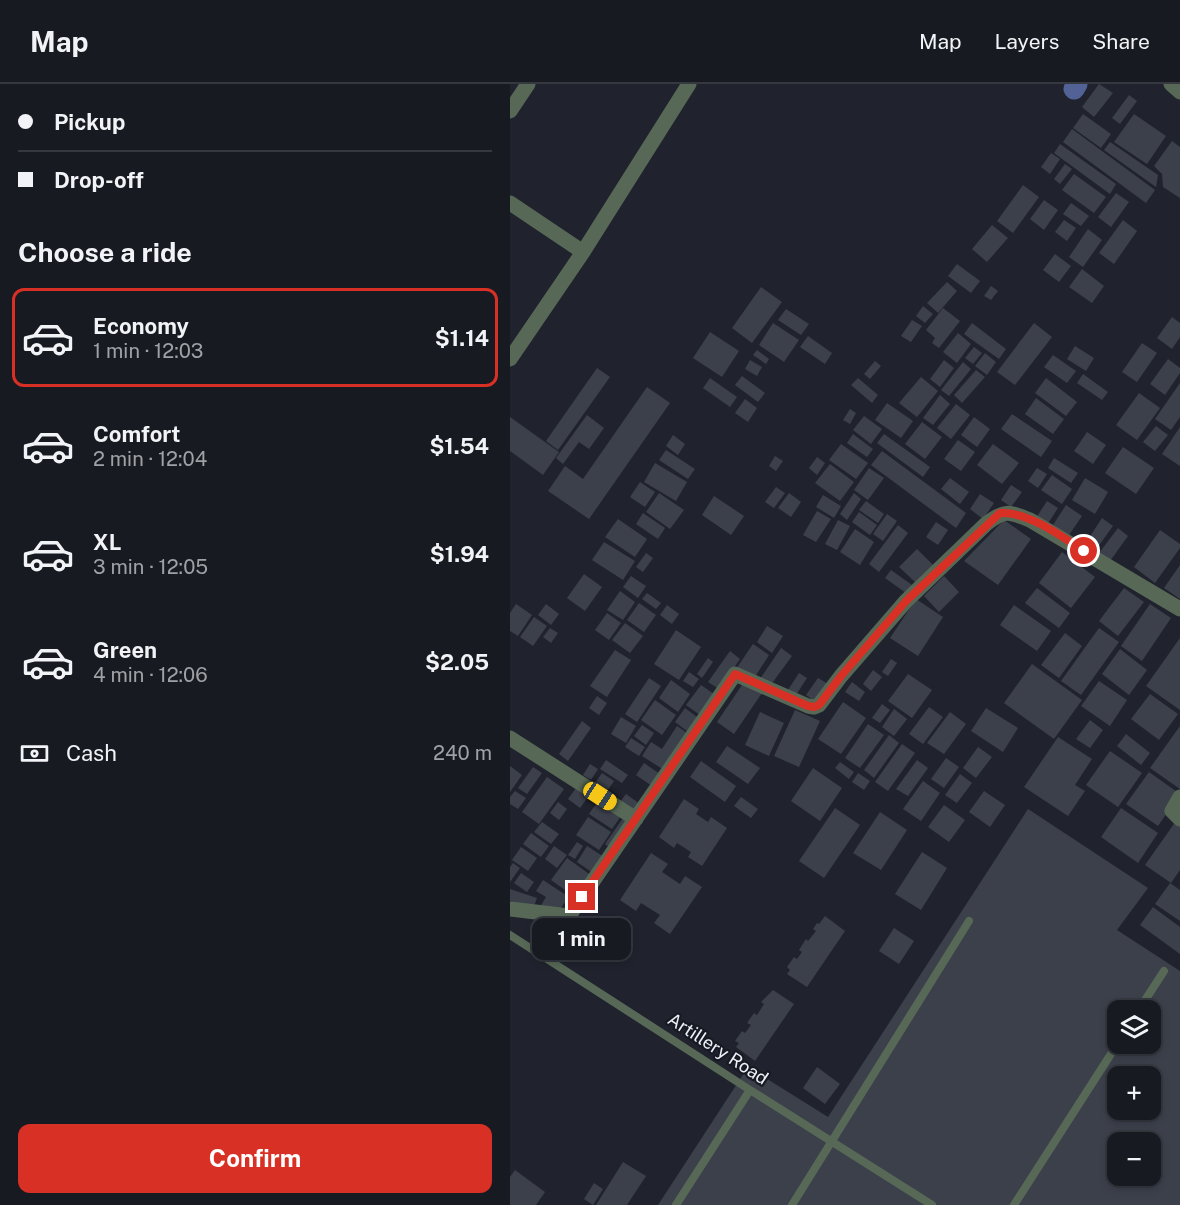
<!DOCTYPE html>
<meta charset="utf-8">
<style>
body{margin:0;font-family:"Public Sans",sans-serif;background:#21232a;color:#f1f3f6;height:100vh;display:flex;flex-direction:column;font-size:22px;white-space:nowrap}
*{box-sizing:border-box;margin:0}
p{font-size:20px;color:#9fa1a5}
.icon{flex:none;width:33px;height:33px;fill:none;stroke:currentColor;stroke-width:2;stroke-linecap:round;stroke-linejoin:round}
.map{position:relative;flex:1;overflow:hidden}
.side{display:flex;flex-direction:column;background:#181a22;width:510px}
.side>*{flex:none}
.banner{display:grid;align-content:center;height:132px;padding:0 18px;background:#181a22}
.tools{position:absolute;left:597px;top:916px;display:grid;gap:12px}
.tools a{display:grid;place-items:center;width:54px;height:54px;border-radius:12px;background:#181a22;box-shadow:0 3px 9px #0003,0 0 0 2px #363840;font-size:30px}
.end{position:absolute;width:27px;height:27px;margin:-14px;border:8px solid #d93025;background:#fff;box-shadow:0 0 0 3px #fff}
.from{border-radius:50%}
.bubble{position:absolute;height:42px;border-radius:12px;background:#181a22;box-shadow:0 3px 9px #0003,0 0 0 2px #363840;font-size:20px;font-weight:700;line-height:42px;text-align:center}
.car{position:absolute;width:18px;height:36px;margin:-18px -9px;border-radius:8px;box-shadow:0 0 4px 2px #0007;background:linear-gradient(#f5c518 24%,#345 0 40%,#f5c518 0 76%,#345 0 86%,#f5c518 0)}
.banner b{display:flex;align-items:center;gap:21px;height:57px;font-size:22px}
.banner b+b{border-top:2px solid #363840}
.banner i{width:15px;height:15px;background:#f1f3f6}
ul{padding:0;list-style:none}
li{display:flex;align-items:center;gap:18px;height:99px;margin:0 12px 9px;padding:0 6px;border:3px solid transparent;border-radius:12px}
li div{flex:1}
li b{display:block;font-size:22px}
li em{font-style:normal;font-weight:700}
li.active{border-color:#d93025}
li>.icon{width:54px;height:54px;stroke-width:1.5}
h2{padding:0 18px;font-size:27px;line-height:72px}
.pay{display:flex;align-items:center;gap:15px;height:66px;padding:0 18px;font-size:22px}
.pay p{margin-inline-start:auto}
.cta{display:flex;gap:12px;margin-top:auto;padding:12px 18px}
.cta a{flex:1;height:69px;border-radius:12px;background:#d93025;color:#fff;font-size:24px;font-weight:700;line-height:69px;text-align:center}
header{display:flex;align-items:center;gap:36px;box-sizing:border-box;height:84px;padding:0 30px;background:#181a22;border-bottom:2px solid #363840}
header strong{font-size:28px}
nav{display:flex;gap:33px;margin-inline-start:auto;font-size:21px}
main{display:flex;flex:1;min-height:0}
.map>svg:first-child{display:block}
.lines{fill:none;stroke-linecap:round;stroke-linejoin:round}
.canal{stroke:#536296;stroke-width:21}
.building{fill:#3c404b;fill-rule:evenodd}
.lane{stroke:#576956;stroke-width:8}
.street{stroke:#576956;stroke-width:15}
.route{stroke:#d93025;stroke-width:8}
.labels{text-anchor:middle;stroke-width:4.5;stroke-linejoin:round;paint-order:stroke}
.street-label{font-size:18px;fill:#eff1f8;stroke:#171a23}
</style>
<header>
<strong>Map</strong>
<nav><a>Map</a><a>Layers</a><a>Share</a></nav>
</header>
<main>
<section class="side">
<div class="banner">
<b><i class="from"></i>Pickup</b>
<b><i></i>Drop-off</b>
</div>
<h2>Choose a ride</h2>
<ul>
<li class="active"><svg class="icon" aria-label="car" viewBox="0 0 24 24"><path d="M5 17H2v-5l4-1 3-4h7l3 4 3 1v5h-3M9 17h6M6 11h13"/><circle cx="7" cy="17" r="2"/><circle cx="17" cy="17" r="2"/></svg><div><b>Economy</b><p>1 min · 12:03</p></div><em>$1.14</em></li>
<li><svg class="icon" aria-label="car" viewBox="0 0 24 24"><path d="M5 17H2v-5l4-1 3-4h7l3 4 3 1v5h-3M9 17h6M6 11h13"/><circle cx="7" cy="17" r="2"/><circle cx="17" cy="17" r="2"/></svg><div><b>Comfort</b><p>2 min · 12:04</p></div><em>$1.54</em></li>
<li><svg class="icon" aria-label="car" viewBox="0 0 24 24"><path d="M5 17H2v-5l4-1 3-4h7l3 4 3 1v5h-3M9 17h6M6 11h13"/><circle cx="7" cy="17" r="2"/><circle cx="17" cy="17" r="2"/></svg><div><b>XL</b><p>3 min · 12:05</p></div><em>$1.94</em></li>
<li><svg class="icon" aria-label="car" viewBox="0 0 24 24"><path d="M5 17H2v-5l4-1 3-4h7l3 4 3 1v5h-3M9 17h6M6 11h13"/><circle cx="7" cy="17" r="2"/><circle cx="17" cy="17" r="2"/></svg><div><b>Green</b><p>4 min · 12:06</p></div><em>$2.05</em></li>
</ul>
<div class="pay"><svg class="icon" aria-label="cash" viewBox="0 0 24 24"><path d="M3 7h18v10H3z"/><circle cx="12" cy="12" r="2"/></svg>Cash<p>240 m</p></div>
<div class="cta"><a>Confirm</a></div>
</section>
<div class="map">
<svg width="670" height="1121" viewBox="0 0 670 1121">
<rect width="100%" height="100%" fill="#20232d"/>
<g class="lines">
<path class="canal" d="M564,5L567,0"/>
</g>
<path class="building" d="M589,0L603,9L584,33L572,23Z
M619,11L627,17L610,40L602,34Z
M573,30L601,50L591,64L563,44Z
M624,30L656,52L637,80L604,58Z
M562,45L645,106L636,119L553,58Z
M662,57L670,63V114L653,103L652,90L644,82Z
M600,58L648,91L646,103L594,66Z
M550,60L606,100L600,110L544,69Z
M541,69L550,75L540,90L531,83Z
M555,80L562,85L550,100L544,95Z
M564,90L596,113L584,129L552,106Z
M513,101L529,113L503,149L487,137Z
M606,109L619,118L601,143L588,133Z
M534,116L548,126L534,146L520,135Z
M561,119L579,132L571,142L553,130Z
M554,136L566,144L557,157L545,148Z
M613,136L627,147L604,180L589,169Z
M482,141L498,154L477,178L462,165Z
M578,145L592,156L573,183L559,173Z
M545,170L561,182L549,198L533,186Z
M447,180L470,197L461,209L438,192Z
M572,185L594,202L582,219L559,203Z
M437,198L447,207L428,229L417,219Z
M481,202L488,207L481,216L474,212Z
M251,203L272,218L242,259L222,244Z
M413,222L423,230L415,239L406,232Z
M433,224L450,237L429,264L422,259L425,254L416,246Z
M276,225L299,240L291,251L268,236Z
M662,233L670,239V253L662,265L647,254Z
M402,236L412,242L401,258L391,252Z
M263,239L289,256L274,278L249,261Z
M462,239L496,265L489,275L454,250Z
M524,239L542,253L505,301L487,288Z
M200,248L229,267L212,293L183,274Z
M448,249L461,260L447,279L433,268Z
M298,252L322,269L315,280L290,263Z
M632,259L647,269L627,298L612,288Z
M565,262L584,274L576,287L557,275Z
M464,263L472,269L463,280L455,274Z
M247,266L259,275L256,280L243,271Z
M475,269L486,278L477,291L465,282Z
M543,271L566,287L557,299L534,283Z
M658,275L670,284V289L655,311L640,300Z
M240,276L252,283L247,292L235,285Z
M434,276L444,284L430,303L420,295Z
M365,277L371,282L360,295L354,290Z
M453,278L461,285L439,312L431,306Z
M87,284L100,293L48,366L36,357Z
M466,286L475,293L452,319L444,311Z
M573,290L598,308L592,316L567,299Z
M232,292L255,309L248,318L225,301Z
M411,293L428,307L407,333L389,319Z
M200,294L227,313L220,323L193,304Z
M348,294L368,311L362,319L341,301Z
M536,294L567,318L556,332L525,309Z
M670,299V333L661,346L645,335Z
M137,303L160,319L79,435L38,407L55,382L73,395Z
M629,309L650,324L627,356L606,341Z
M430,311L440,320L423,341L413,334Z
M526,314L554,335L543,350L515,330Z
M235,315L247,324L238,338L225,329Z
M377,319L403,337L391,354L365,336Z
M446,320L460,331L441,355L427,344Z
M340,325L346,329L340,340L333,336Z
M502,330L542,357L531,373L491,345Z
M77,331L94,344L79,365L69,358L53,380L46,374Z
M354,332L372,345L361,360L343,346Z
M0,333L49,368L33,391L0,367Z
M464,333L480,345L467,363L451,351Z
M412,338L432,353L415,375L395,360Z
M646,342L658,351L645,367L633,358Z
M670,343V382L652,370Z
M577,348L596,361L583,380L564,367Z
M343,350L363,365L357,373L337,359Z
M374,350L420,383L413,393L367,359Z
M163,351L175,360L168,371L156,362Z
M448,356L465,368L451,387L434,375Z
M331,360L358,379L346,395L319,376Z
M483,360L509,379L492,400L467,381Z
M613,363L644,384L626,410L595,389Z
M156,366L185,385L178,395L149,376Z
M372,367L456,429L446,444L361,381Z
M265,372L273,377L266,387L259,382Z
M307,373L315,379L307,391L299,384Z
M544,374L568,389L561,399L538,384Z
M145,379L177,398L166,417L134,398Z
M320,380L344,398L330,417L305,399Z
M359,384L374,394L358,416L344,406Z
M527,384L537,390L528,404L518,397Z
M542,391L562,405L552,420L531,406Z
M440,394L459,408L450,420L431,405Z
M575,394L598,408L585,430L562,416Z
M130,398L145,408L135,423L120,413Z
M501,401L512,408L501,423L491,416Z
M266,403L275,409L264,424L255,418Z
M149,409L174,426L160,445L136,428Z
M279,409L291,418L281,433L268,424Z
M344,409L351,415L337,436L330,430Z
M470,410L484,419L473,435L460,425Z
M313,411L331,422L324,434L306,423Z
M204,412L234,432L221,451L192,431Z
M356,417L374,430L368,439L349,426Z
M537,417L548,424L537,441L526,434Z
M556,421L572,432L559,451L543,441Z
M307,427L321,435L306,458L293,451Z
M349,428L367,441L360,451L342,438Z
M133,429L155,444L148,455L126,440Z
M377,430L387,437L373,457L363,450Z
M592,434L603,442L585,467L575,460Z
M108,435L137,455L125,473L95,453Z
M328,436L340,442L327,466L315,460Z
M494,436L521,455L488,501L454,477Z
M426,438L438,446L428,461L416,453Z
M388,441L398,449L369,488L359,480Z
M608,444L618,452L600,477L589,469Z
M345,445L364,458L350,481L330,468Z
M650,446L670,460V464L645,499L624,483Z
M94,458L125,477L113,496L82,476Z
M407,465L423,481L405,498L389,483Z
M552,468L585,493L561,524L529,499Z
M136,469L143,474L133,488L126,483Z
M670,481V515L654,504Z
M381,486L402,501L396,509L375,494Z
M74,490L92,503L75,527L57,514Z
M121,492L136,502L128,514L113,503Z
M434,492L449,508L429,528L414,512Z
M527,504L560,529L549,544L515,519Z
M614,504L634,518L608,552L589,537Z
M110,507L125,518L113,536L97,526Z
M137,509L151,519L146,525L132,515Z
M406,515L433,533L408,572L380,554Z
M129,519L146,531L134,548L117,536Z
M6,520L22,531L8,552L0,547V529Z
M36,520L49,530L41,541L28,531Z
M640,520L661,534L632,577L611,562Z
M157,521L169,530L162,540L150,531Z
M504,521L541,547L527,567L490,541Z
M97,529L111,539L99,556L85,546Z
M24,533L37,542L23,562L10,553Z
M115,539L133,552L120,569L102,556Z
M257,542L273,552L262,569L247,558Z
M40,544L48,549L41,559L33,553Z
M589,544L609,558L571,611L551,597Z
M166,546L191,563L169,596L144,580Z
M555,549L572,562L549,594L531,581Z
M670,554V626L636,602Z
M243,560L259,571L243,596L226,585Z
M271,564L282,572L260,602L250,595Z
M610,565L637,586L619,611L592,590Z
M105,566L121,576L97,613L80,602Z
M220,567L230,575L209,605L198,598Z
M198,574L203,578L192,594L187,590Z
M381,575L387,579L378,592L372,588Z
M522,580L572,616L544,655L494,619Z
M363,586L372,593L361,607L353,600Z
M179,588L189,595L183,603L173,597Z
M289,589L297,594L286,611L278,606Z
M398,590L422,606L402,634L378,617Z
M139,594L151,602L127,638L115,630Z
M308,594L318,600L306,618L296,611Z
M161,596L180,610L168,628L149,614Z
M589,597L617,616L600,642L571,622Z
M234,598L252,609L224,650L207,638Z
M342,598L355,608L349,617L335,608Z
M191,601L204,610L190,631L176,621Z
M640,610L668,630L649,656L621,635Z
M87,612L97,619L89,631L79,624Z
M145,616L166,631L152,651L131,636Z
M333,618L356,634L331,670L308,655Z
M372,620L380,626L370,639L362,634Z
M419,623L433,633L413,660L399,650Z
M175,624L191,636L181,650L165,638Z
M476,624L508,644L493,668L461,647Z
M384,625L397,635L384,652L372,643Z
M285,626L310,637L289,683L264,672Z
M250,628L274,639L259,672L235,661Z
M440,628L456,640L434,670L417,659Z
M111,633L126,642L116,659L101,650Z
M580,636L593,646L580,664L566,655Z
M72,637L81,644L58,677L49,670Z
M358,640L374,651L350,684L335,674Z
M132,641L144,649L136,661L124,652Z
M167,642L180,651L154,686L132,672L141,658L152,665Z
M670,642V705L640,684Z
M616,650L640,669L631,681L607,662Z
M379,651L389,659L364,694L354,686Z
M548,653L582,675L565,701L575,707L558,732L514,703Z
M121,654L135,663L129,672L115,663Z
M392,660L405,669L378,707L365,698Z
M217,662L250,684L238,700L206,678Z
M468,663L482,673L466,694L453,684Z
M600,667L632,689L608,723L576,701Z
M436,674L449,683L434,704L421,695Z
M96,676L118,691L112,699L90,685Z
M407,676L418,684L398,712L386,705Z
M191,677L226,702L215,718L180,693Z
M330,678L344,688L339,695L325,684Z
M134,679L150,690L142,702L126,691Z
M80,680L88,685L81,696L73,691Z
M0,682L12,691L0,708Z
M23,683L32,689L17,710L8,704Z
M303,684L332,704L310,737L281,717Z
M639,688L670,710L648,742L616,720Z
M92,689L104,697L95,710L83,702Z
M348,689L360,697L354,706L342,698Z
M450,690L462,699L447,719L435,711Z
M37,693L54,705L29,740L12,728Z
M413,697L430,709L411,737L393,725Z
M66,704L78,713L70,724L58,715Z
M5,707L16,714L8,725L0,720V713Z
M474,707L495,721L480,743L459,728Z
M116,710L130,720L124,728L110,718Z
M231,713L248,725L241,734L224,722Z
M174,715L189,725L186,730L198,738L201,733L217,744L192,782L178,773L181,768L167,759L164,764L149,753Z
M88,717L111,732L102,745L79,730Z
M48,718L57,725L49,736L40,729Z
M434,721L455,736L439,758L418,743Z
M325,724L350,741L314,794L289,777Z
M611,724L648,749L628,779L591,753Z
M518,725L638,804L607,846L670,887V1121H148L238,983L318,1033ZM608,927H640V960H608ZM608,993H640V1026H608ZM608,1059H640V1092H608Z
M370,728L397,746L371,786L343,769Z
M78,733L101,748L89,766L66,751Z
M113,734L120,738L101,765L95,760Z
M666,737L670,740V786L661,799L635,781Z
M32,738L49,750L41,760L24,748Z
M21,749L39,762L31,773L13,760Z
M67,758L73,762L65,775L58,771Z
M44,762L57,771L47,784L35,775Z
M77,762L94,773L83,789L67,778Z
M11,763L27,774L18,787L2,776Z
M412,768L437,784L411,826L385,810Z
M141,769L158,780L152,788L170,800L175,792L192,803L160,850L144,839L150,831L131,819L126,827L110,816Z
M57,774L82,792L66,814L41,796Z
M3,779L10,784L0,798V783Z
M11,789L24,798L17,808L4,799Z
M33,796L59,813L50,825L30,823L36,813L26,807Z
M660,799L670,806V837L645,820Z
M0,805L27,814L23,825L0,817Z
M643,823L670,843V870L630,841Z
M315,832L335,847L297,903L277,890L280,886L277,883L284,873L287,875L292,868L289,866L296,855L298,857L306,847L303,845L307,839L309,840Z
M384,844L404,857L389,880L369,867Z
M263,906L284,920L245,977L226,963L229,959L225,957L232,947L235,949L241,941L237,939L244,929L247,931L254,920L251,918Z
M307,983L330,1000L315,1020L293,1004Z
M113,1078L136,1092L117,1121H86Z
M5,1086L35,1108L26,1121H0V1093Z
M84,1099L93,1105L83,1121L74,1115Z"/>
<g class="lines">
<path class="lane" d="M0,851L240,1006L422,1121
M628,927L654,887
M166,1121L240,1006
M282,1121L459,837
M504,1121L608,959"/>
<path class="street" d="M661,0L670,8
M0,27L18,0
M0,119L73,168L179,0
M0,275L73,168
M0,654L126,735
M670,713L662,727L670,735
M0,825L59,832L225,590L298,622L304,623L309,621L331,592L396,517L476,440C494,426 498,427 520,436L670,525"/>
</g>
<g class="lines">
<path class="route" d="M72,813L225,590L298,622L304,623L309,621L331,592L396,517L490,429C517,427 551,452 574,467"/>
</g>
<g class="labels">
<g class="street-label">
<text transform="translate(208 965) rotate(33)" y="6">Artillery Road</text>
</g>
</g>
</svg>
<div class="tools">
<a><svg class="icon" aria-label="layers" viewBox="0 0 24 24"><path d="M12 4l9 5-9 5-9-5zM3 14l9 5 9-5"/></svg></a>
<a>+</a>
<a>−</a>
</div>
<i class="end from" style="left:574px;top:467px"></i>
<i class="end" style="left:72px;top:813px"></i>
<div class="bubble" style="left:22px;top:834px;width:99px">1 min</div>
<i class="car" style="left:90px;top:712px;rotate:123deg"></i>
</div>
</main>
